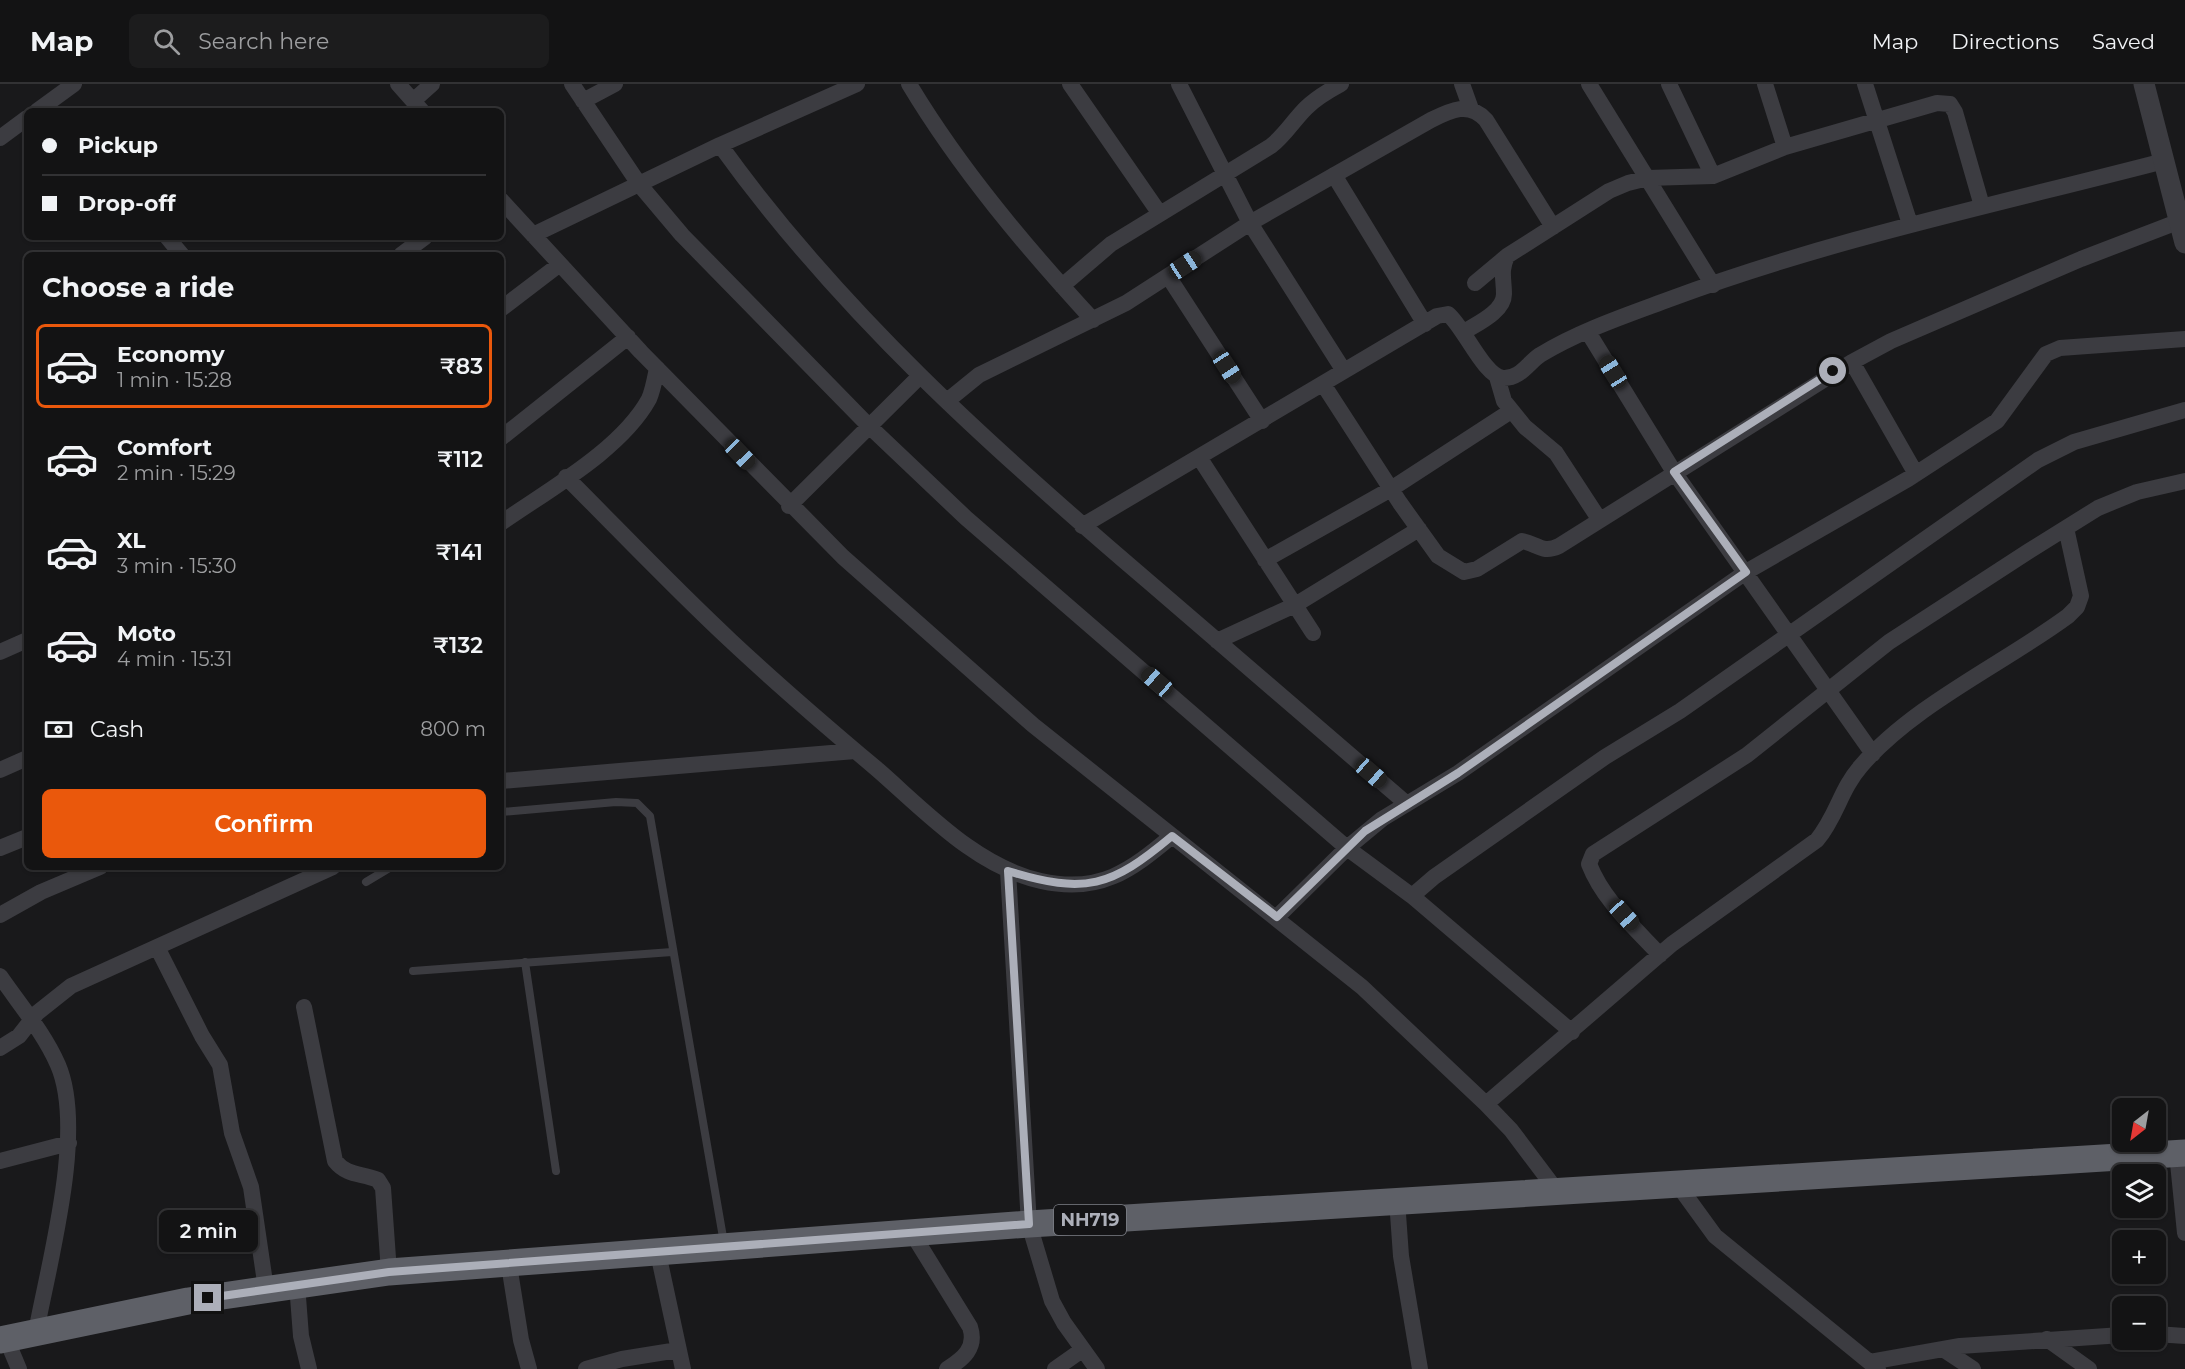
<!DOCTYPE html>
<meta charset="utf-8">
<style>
body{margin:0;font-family:Montserrat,sans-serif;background:#1c1c1d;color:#f1f3f6;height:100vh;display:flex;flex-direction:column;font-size:22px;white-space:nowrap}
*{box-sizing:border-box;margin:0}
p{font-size:20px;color:#9d9ea0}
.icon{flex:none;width:33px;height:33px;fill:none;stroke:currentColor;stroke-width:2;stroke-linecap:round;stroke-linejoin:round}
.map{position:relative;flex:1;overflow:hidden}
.sheet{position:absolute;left:24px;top:168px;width:480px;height:618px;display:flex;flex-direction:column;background:#131314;border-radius:9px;box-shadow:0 2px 4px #0004,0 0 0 2px #323234}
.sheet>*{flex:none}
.top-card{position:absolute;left:24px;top:24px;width:480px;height:132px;border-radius:9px;box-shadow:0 2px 4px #0004,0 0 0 2px #323234;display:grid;align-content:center;height:132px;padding:0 18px;background:#131314}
.needle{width:39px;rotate:211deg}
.fabs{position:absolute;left:2112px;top:1014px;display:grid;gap:12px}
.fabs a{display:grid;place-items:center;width:54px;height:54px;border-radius:9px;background:#131314;box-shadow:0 2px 4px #0004,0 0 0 2px #323234;font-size:30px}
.end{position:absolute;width:27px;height:27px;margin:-14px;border:8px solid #acafb9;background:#111;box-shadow:0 0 0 3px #111}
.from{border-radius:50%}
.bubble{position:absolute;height:42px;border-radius:9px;background:#131314;box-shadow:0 2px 4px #0004,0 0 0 2px #323234;font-size:20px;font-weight:600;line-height:42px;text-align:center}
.car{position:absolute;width:18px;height:36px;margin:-18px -9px;border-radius:8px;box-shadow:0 0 4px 2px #0007;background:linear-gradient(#222 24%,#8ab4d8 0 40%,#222 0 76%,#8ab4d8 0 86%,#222 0)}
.top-card b{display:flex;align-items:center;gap:21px;height:57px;font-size:22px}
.top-card b+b{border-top:2px solid #323234}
.top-card i{width:15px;height:15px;background:#f1f3f6}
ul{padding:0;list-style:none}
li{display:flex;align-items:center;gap:18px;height:84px;margin:0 12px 9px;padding:0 6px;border:3px solid transparent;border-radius:9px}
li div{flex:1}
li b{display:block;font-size:22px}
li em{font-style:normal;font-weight:600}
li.selected{border-color:#ea580c}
li>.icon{width:54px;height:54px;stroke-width:1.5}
h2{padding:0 18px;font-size:27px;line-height:72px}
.pay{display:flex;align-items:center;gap:15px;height:66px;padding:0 18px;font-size:22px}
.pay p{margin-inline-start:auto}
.action{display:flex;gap:12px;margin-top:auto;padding:12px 18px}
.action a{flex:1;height:69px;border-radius:9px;background:#ea580c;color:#fff;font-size:24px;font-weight:600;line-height:69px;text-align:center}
header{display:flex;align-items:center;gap:36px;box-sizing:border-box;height:84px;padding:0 30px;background:#131314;border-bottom:2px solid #323234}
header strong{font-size:28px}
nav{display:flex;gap:33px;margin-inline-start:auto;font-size:21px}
.search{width:420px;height:54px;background:#1c1c1d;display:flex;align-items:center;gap:15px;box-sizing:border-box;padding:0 21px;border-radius:9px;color:#9d9ea0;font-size:22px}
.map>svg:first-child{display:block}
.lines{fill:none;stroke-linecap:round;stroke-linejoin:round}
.service{stroke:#3c3c41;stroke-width:8}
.minor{stroke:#3c3c41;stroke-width:16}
.tertiary{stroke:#3c3c41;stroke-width:21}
.trunk{stroke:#5e6067;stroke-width:27}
.route{stroke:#acafb9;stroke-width:8}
.labels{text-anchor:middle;stroke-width:4.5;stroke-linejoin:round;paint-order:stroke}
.shield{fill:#141416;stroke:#7e8088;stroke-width:1.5}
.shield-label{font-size:18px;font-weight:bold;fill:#acafb9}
</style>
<header>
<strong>Map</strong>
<div class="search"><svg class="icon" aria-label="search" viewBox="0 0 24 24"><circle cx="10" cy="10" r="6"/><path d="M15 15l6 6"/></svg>Search here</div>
<nav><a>Map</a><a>Directions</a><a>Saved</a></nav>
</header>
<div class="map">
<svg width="2185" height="1285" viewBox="0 0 2185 1285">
<rect width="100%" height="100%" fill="#19191b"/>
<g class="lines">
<path class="service" d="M501,728L616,718L637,719L650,732L724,1159
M366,798L391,783
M525,878L556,1087
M413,887L672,868"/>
<path class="minor" d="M398,0L422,27
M572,0L639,100L682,151L868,341L966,434L1347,764L1412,812L1572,948
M909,0C960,85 1026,163 1093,236
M1070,0L1160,130
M1179,0L1250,139L1344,287
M1462,0L1471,25
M1589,0L1713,201
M1669,0L1713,92
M1765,0L1785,63
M1865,0L1910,140
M413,17L432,0
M583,17L615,0
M37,27L74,0
M0,54L27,34
M720,61C840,228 993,365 1149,498C1235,572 1321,646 1407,720
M1334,91L1425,240
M501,116L641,268L843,473L1033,641L1362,903L1486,1020L1511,1046L1557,1107
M533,151L720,61L857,0
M167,153L182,171
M401,171L425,153
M1168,192L1262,337
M1475,199L1506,173
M1062,202L1111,160L1271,62C1285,51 1293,37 1306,24C1316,14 1328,7 1341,0
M501,225L560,180
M1464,248C1476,240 1504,228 1504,210C1504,195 1500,187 1507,172L1609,107L1628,99L1648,94L1713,92L1785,63L1937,19L1950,20L1955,28L1982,122
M1588,248L1674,388L1873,670
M1852,278L1916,390
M1497,293L1504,317L1525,343L1556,369L1599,435
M1323,300L1400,419L1438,472L1464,488L1477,485L1522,457C1538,460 1542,470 1559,462L1852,278L1891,257L2081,175L2180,137
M947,317L979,291L1126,219L1250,139L1431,36C1451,26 1469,17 1486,36L1553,143
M501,354L628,253
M1199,373L1313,549
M566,393C621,448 674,504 731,557C778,601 828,644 878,686C926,728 977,783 1041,797C1100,810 1130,787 1172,752
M789,422L920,292
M501,439C548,406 621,366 649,315C653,306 655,294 657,284
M1082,442L1437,232L1448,230C1464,243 1484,292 1503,294C1520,295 1528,279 1540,271C1579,247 1627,231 1670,215C1831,155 1999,120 2164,77
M1265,476L1391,405L1511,327
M1217,557L1295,521L1419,445
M0,568L27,556
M0,686L27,674
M501,697L855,667
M0,764L27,753
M1008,787L1029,1140L1052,1217L1064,1239L1097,1285
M1412,812L1434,793L1605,673L1680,627L2038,376L2074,358L2185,326
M0,831L41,808L100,783
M1277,833L1347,764L1382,735L1458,689L1746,488L1908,395L1997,337L2046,270L2060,264L2185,255
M157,863L202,952L220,981L232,1049L251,1103L266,1205
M1660,871C1634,843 1603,816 1589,780L1593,770L1747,671L1889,558L2029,467L2098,424L2137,408L2185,397
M0,892C20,921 44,949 58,981C86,1046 49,1178 36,1248
M304,923L335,1077C347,1092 361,1089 378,1096L383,1104L389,1188
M0,964L19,952L37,929L71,902L333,783
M1486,1020L1672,860L1817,756C1837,732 1840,706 1861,682C1913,621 2003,580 2068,532L2077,523L2081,512L2066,444
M2177,1069L2185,1149
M0,1077L69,1059
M1678,1101L1715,1152L1878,1285
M1397,1116L1401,1172L1420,1285
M912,1149L970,1243C977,1264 963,1275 947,1285
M658,1169L683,1285
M509,1181L521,1256L529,1285
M297,1200L301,1252L309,1285
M2156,1250L2185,1252
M6,1254L19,1285
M2047,1255L2089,1285
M1943,1265L1973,1285
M1870,1278L1960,1262L2122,1251
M586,1285L622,1275L678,1266
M1055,1285L1082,1266"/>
<path class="tertiary" d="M2144,0L2185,159"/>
<path class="trunk" d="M0,1256L188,1217L389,1188L1029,1140L2185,1069"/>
</g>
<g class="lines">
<path class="route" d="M208,1214L389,1188L1029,1140L1008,787C1086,811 1111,803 1172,752L1277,833L1365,747L1458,689L1746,488L1674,388L1833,287"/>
</g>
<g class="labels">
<rect class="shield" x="1054" y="1121" width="72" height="30" rx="4.5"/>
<g class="shield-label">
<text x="1090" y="1142">NH719</text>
</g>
</g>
</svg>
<div class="fabs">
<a><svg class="needle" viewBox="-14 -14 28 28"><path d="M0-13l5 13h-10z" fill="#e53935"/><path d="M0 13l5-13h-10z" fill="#9d9ea0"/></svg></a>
<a><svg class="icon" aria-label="layers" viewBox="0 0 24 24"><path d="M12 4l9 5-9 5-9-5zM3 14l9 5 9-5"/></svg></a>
<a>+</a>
<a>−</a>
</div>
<i class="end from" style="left:1833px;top:287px"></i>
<i class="end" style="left:208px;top:1214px"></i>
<div class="bubble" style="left:159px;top:1126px;width:99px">2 min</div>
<i class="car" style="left:1185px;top:181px;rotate:57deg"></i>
<i class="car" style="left:1227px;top:283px;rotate:147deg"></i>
<i class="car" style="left:1613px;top:288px;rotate:328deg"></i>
<i class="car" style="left:740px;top:370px;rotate:136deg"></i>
<i class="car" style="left:1157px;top:598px;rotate:311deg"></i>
<i class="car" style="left:1371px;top:689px;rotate:131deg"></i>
<i class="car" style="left:1624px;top:831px;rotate:138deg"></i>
<div class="top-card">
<b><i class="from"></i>Pickup</b>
<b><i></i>Drop-off</b>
</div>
<section class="sheet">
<h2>Choose a ride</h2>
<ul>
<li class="selected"><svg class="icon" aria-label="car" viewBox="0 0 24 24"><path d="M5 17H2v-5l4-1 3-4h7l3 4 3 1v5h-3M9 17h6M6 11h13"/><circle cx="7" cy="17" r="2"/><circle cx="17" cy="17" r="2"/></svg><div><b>Economy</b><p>1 min · 15:28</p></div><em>₹83</em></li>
<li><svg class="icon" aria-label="car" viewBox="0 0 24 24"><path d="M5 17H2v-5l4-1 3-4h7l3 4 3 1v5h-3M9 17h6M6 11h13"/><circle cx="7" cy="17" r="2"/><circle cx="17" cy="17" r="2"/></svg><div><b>Comfort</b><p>2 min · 15:29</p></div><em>₹112</em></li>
<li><svg class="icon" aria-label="car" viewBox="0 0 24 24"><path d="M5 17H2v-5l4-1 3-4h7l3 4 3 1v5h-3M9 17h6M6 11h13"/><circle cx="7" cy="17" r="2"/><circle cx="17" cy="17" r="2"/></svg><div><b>XL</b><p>3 min · 15:30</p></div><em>₹141</em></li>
<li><svg class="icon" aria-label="car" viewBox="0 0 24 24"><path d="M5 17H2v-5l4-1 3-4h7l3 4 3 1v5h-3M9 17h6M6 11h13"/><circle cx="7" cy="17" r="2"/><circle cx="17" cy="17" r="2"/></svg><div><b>Moto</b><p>4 min · 15:31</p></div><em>₹132</em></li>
</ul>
<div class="pay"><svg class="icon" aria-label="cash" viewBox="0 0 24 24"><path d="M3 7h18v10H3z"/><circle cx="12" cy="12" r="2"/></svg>Cash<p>800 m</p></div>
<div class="action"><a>Confirm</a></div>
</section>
</div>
